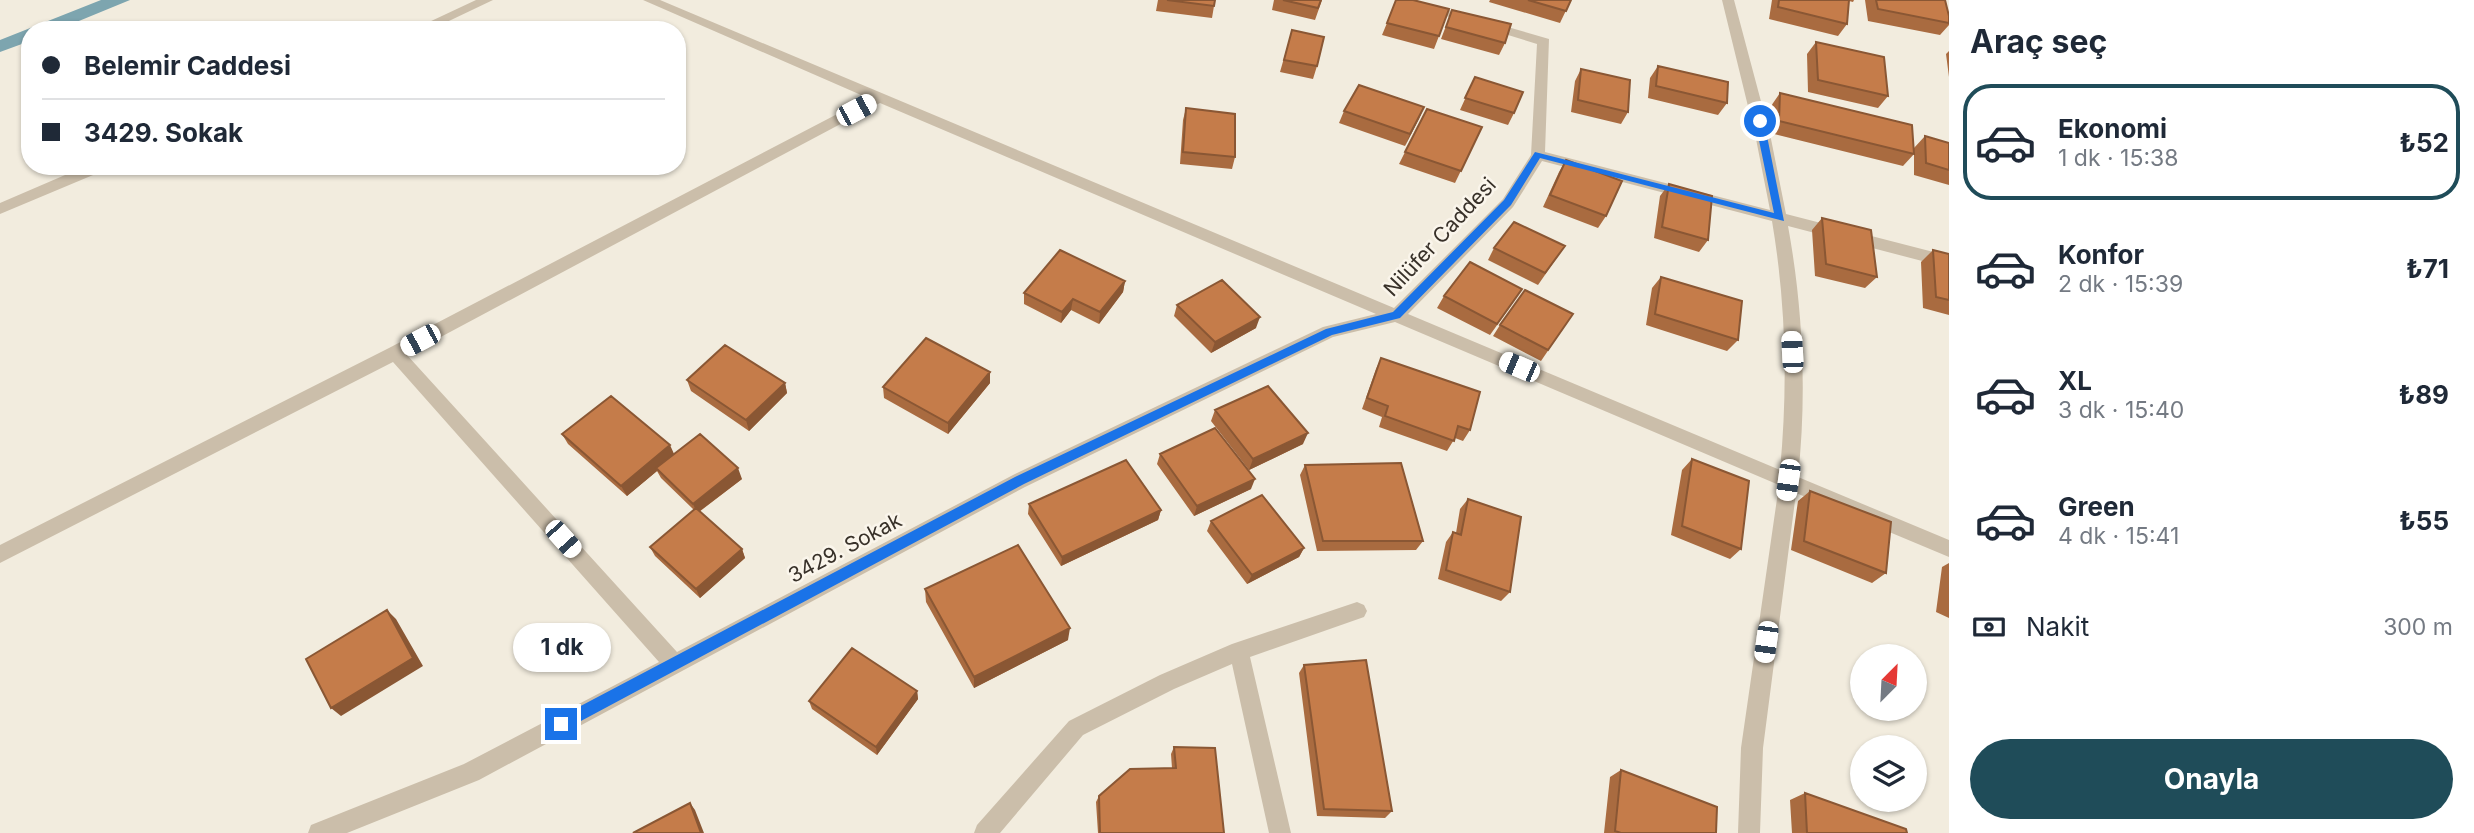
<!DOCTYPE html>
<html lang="tr">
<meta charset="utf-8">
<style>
body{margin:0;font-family:Inter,sans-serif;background:#f2f2f3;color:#1f2937;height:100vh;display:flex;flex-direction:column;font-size:26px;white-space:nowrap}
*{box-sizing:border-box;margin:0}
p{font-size:23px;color:#747a83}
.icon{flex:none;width:38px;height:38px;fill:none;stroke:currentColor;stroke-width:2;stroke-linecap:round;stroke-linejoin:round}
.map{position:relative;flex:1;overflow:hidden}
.sheet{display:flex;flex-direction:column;background:#fff;width:525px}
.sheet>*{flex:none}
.banner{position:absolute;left:21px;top:21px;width:665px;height:154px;border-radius:28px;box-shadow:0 2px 5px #0004;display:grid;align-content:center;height:154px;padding:0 21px;background:#fff}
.needle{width:46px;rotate:24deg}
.tools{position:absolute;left:1850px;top:644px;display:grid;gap:14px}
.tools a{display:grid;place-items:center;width:77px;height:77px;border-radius:50%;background:#fff;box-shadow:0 2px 5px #0004;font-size:35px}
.end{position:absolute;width:32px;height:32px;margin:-16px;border:9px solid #1a73e8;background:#fff;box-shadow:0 0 0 4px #fff}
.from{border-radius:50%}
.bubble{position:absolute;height:49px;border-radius:24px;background:#fff;box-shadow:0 2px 5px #0004;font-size:23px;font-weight:700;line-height:49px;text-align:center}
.car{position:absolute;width:21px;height:42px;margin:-21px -10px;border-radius:9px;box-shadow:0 0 5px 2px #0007;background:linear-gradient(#fff 24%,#345 0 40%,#fff 0 76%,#345 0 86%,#fff 0)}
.banner b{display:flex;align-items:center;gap:24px;height:66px;font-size:26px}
.banner b+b{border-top:2px solid #e0e1e3}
.banner i{width:18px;height:18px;background:#1f2937}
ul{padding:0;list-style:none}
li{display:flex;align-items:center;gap:21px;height:116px;margin:0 14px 10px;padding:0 7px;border:4px solid transparent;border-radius:28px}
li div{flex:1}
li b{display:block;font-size:26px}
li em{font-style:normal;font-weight:700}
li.on{border-color:#1f4c59}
li>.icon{width:63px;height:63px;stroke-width:1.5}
h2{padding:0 21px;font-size:32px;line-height:84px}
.pay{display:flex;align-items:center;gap:18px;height:77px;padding:0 21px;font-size:26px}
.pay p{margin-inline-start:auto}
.action{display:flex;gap:14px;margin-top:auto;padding:14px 21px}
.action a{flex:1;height:80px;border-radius:42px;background:#1f4c59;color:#fff;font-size:28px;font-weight:700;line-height:80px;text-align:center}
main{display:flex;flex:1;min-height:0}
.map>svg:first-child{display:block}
.water{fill:#7da5af}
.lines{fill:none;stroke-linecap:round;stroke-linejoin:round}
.minor{fill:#cbbeaa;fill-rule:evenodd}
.wall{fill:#a96b40}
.shaded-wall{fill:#8a5734}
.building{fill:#c57c4a;stroke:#8a5734;stroke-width:2}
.route{fill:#1a73e8}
.labels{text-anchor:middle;stroke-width:5;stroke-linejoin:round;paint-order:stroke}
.street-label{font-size:21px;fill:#383129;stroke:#faf5eb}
</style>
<main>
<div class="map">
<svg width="1949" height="833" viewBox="0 0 1949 833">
<rect width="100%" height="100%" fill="#f2ecde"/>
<path class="water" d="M101,0H130L57,30H30V41L0,52V40Z"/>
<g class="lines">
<path class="minor" d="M476,0H493L430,30H412Z
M643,0H660L1394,308L1503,199L1531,155L1537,44L1394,0H1414L1549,39L1545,152L1770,210L1756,139L1722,0H1734L1771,139L1786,214L1949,256V268L1788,226C1803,308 1807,394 1798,477L1949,540V557L1796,493L1763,748L1760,833H1738L1741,748L1779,485L1395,322L1333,337L1025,487L479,780L347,833H308L311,825L464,764L659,662L393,362L0,563V545L389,348L868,98ZM880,103L1376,314L1323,327L1013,475L677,652L407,355ZM1542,161L1772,221C1786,304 1788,386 1780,470L1408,314L1513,207Z
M86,166H107L105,170L0,214V203Z
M1357,602L1364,605L1367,611L1364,617L1250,657L1291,833H1269L1232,664L1174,689L1083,735L1000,833H974L977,825L1069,721L1160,675L1232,644Z"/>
</g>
<path class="wall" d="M1158,0H1215L1212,18L1156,11Z
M1274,0H1322L1315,20L1272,10Z
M1490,0H1571L1560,23L1489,2Z
M1772,0H1854L1853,2L1849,1L1847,24L1838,36L1769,19Z
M1865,0H1945L1949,16V25L1940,35L1868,21Z
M1452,10L1505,43L1499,55L1441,39Z
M1387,23L1439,36L1434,49L1382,35Z
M1292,30L1317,66L1313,79L1280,72Z
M1816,42L1888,96L1878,108L1808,92L1807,54Z
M1949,51V77L1946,54Z
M1658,66L1727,103L1718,115L1648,98L1650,78Z
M1581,69L1628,112L1621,124L1571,112L1575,81Z
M1475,77L1514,113L1508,125L1460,110Z
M1780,93L1914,148L1925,136L1949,143V185L1914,175V154L1903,166L1770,133L1771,106Z
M1424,107L1405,146L1339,123L1344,111Z
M1186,108L1235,157L1232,169L1180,164L1183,120Z
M1482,127L1455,183L1399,164L1405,152Z
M1566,160L1606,216L1598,228L1543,207L1559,172Z
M1669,184L1708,240L1699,252L1654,238L1660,196Z
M1822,218L1877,277L1865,288L1815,276L1812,230Z
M1565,246L1538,285L1488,260L1494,248Z
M1933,250L1949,254V315L1923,308L1921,262Z
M1661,277L1738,340L1727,351L1646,325L1652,288Z
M1125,281L1123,292L1099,324L1071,310L1061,323L1024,304V293Z
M1444,296L1515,300L1490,335L1437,308Z
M1177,305L1256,328L1211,353L1174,316Z
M1573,314L1541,361L1493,336L1500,325Z
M1381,358L1470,430L1463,441L1455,438L1447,451L1379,427L1382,417L1362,409L1376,369Z
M687,380L785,383L787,393L749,431L691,391Z
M990,383L948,434L884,398L883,387Z
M1215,410L1303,444L1249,470L1211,421Z
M562,434L674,454L742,479L699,512L742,549L745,558L700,598L655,556L650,547L694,510L661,478L657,471L627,496L568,444Z
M1160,454L1251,489L1194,516L1157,464Z
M1692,459L1741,549L1730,559L1671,535L1682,470Z
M1305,465L1423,541L1416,550L1317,551L1300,475Z
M1810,491L1886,573L1872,583L1791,550L1798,501Z
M1468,499L1510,592L1501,601L1438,579L1446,542L1453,532L1456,533L1460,509Z
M1029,504L1161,510L1158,520L1061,566L1028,514Z
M1211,521L1304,548L1299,557L1247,584L1207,531Z
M1949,563V618L1936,612L1942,567Z
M925,589L1068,640L974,688L926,602Z
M1304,665L1392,811L1385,818L1317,816L1299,673Z
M917,691L918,699L877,755L812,709L809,701Z
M1174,747L1224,833H1098L1096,802L1099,796L1172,768L1171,754Z
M1621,770L1716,833H1604L1610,777Z
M1805,793L1907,833H1792L1790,800Z"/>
<path class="shaded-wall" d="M1424,107L1419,119L1405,146L1410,134Z
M1125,281L1123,292L1099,324L1100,312Z
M1073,299L1071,310L1061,323L1062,312Z
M1260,317L1256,328L1211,353L1215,342Z
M990,372V383L948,434V423Z
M785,383L787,393L749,431L746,420Z
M1308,433L1303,444L1249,470L1253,459Z
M670,445L675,456L656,468L657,471L627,496L621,486Z
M738,468L742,479L697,513L693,504Z
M1255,479L1251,489L1194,516L1197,506Z
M1161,510L1158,520L1061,566L1062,557Z
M1304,548L1299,557L1247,584L1252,575Z
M742,549L745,558L700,598L696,589Z
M387,610L396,619L423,666L341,716L331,708Z
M1070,628L1068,640L974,688V677Z
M917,691L918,699L877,755L876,747Z
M690,803L695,810L704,833H701Z"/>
<path class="building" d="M1167,0H1215L1214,6Z
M1283,0H1321L1318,8Z
M1396,0H1413L1449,9L1439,36L1387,23Z
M1528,0H1571L1566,11Z
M1779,0H1849L1847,24L1778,7Z
M1876,0H1945L1949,16V23L1878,9Z
M1452,10L1511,24L1505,43L1446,27Z
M1292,30L1324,37L1317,66L1284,60Z
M1816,42L1884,57L1888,96L1818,80Z
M1658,66L1728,82L1727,103L1656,86Z
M1581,69L1630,80L1628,112L1578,100Z
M1475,77L1523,92L1514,113L1465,98Z
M1359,85L1424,107L1410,134L1344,111Z
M1780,93L1912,125L1914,154L1779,121Z
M1186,108L1235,114V157L1183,152Z
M1427,109L1482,127L1461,171L1405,152Z
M1925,136L1949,143V170L1926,163Z
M1566,160L1622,181L1606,216L1550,195Z
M1669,184L1712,196L1708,240L1662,227Z
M1822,218L1871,230L1877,277L1826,264Z
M1514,222L1565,246L1545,273L1494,248Z
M1060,250L1125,281L1100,312L1073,299L1062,312L1024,293Z
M1933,250L1949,254V300L1936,297Z
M1470,262L1522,289L1497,324L1444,296Z
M1661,277L1742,301L1738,340L1655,314Z
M1222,280L1260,317L1215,342L1177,305Z
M1525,290L1573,314L1548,350L1500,325Z
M926,338L990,372L948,423L883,387Z
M725,345L785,383L746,420L687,380Z
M1381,358L1480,392L1470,430L1458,426L1454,441L1385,416L1388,406L1367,398Z
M1268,386L1308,433L1253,459L1215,410Z
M611,396L670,445L621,486L562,434Z
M1215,428L1255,479L1197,506L1160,454Z
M700,434L738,468L693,504L656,468Z
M1692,459L1749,481L1741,549L1682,526Z
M1126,460L1161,510L1062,557L1029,504Z
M1401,463L1423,541H1323L1305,465Z
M1810,491L1891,522L1886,573L1804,541Z
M1262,495L1304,548L1252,575L1211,521Z
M1468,499L1521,517L1510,592L1446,570L1453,532L1461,535Z
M696,508L742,549L696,589L650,547Z
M1018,545L1070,628L974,677L925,589Z
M387,610L413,658L331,708L306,659Z
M852,648L917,691L876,747L809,701Z
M1366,660L1392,811L1324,809L1304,665Z
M1174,747L1215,748L1224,833H1100L1099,796L1130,769L1176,768Z
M1621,770L1717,807L1716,833H1621L1615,831Z
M1805,793L1906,829L1907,833H1807Z
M690,803L701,833H633Z"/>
<path class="route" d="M1760,118L1764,121L1784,221L1540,158L1511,205L1400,318L1332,335L1024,484L566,729H556V719L1015,477L1326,329L1393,312L1504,200L1535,152L1774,213L1755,121Z"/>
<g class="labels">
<g class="street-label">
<text transform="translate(1440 237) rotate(-47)" y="7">Nilüfer Caddesi</text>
<text transform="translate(845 548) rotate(-28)" y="7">3429. Sokak</text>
</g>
</g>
</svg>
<div class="tools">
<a><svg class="needle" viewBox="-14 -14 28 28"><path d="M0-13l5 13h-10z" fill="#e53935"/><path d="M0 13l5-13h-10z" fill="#747a83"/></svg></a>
<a><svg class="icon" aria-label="layers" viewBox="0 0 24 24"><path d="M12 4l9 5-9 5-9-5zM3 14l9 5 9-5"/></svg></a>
</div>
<i class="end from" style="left:1760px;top:121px"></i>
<i class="end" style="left:561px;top:724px"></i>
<div class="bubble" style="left:513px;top:623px;width:98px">1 dk</div>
<i class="car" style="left:856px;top:110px;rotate:62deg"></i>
<i class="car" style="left:420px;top:340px;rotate:242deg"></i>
<i class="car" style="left:1792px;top:352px;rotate:357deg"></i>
<i class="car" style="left:1519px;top:367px;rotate:293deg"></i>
<i class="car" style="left:1788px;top:480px;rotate:188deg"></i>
<i class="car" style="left:563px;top:539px;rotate:138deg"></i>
<i class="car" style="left:1766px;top:642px;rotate:188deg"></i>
<div class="banner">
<b><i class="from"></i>Belemir Caddesi</b>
<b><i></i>3429. Sokak</b>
</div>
</div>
<section class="sheet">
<h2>Araç seç</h2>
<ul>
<li class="on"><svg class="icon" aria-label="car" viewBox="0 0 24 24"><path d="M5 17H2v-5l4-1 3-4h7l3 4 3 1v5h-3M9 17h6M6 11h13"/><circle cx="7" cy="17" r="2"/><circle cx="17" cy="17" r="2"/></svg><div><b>Ekonomi</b><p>1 dk · 15:38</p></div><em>₺52</em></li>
<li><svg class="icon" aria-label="car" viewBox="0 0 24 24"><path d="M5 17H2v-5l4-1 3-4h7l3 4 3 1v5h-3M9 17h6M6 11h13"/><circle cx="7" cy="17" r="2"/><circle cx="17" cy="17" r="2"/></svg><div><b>Konfor</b><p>2 dk · 15:39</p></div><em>₺71</em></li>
<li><svg class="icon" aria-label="car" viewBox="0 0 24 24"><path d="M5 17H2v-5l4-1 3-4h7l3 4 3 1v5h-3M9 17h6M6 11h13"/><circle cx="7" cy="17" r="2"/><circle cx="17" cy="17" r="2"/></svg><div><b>XL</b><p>3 dk · 15:40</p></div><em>₺89</em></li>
<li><svg class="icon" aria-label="car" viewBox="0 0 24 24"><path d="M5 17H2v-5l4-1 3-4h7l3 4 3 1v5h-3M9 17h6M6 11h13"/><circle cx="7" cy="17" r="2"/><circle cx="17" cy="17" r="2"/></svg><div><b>Green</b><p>4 dk · 15:41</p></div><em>₺55</em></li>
</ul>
<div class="pay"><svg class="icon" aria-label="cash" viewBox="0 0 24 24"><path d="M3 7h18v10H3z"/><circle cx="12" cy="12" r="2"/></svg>Nakit<p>300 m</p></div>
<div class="action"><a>Onayla</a></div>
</section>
</main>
